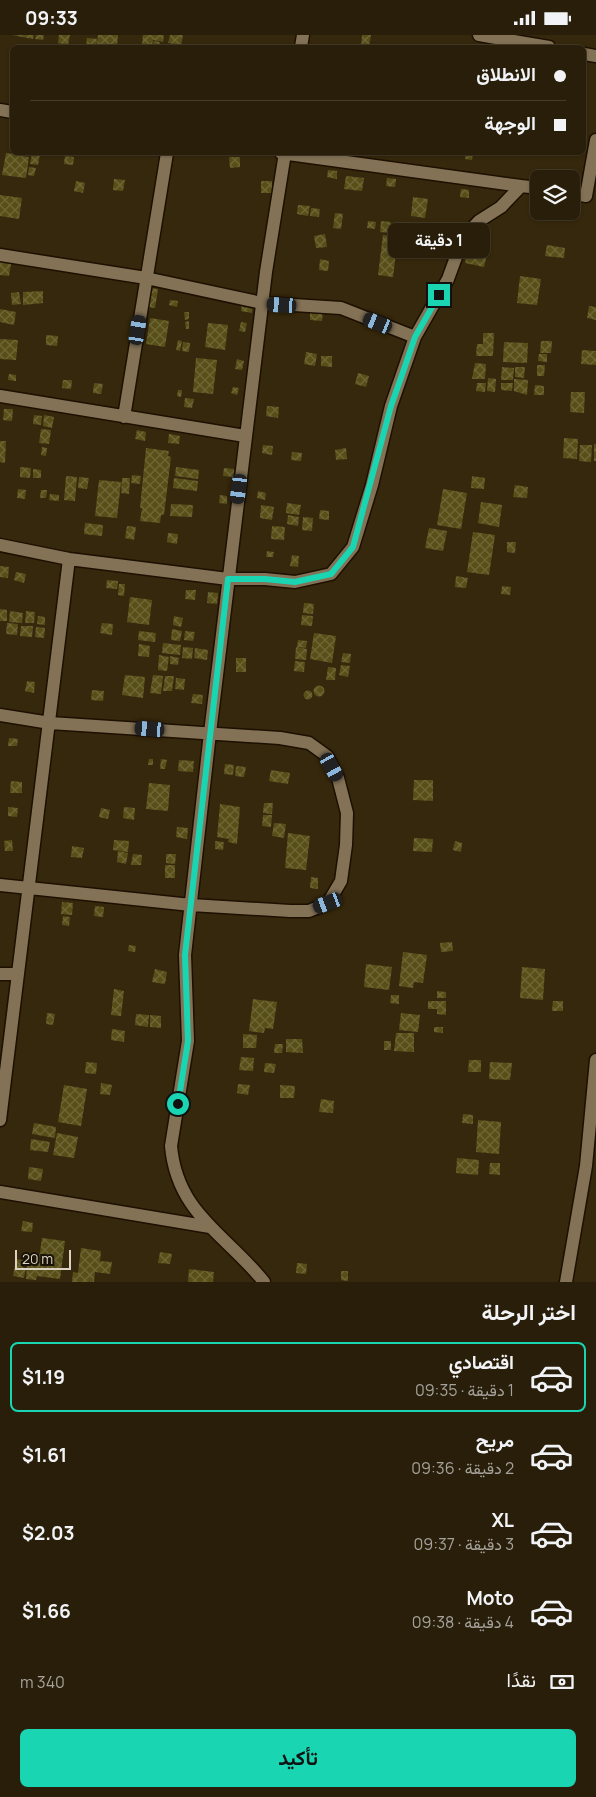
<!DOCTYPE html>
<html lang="ar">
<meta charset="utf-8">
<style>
body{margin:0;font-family:Manrope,Vazirmatn,sans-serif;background:#342b17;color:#f1f3f6;direction:rtl;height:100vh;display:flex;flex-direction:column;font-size:19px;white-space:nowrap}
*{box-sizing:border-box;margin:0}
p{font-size:16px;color:#a5a29c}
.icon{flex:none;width:28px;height:28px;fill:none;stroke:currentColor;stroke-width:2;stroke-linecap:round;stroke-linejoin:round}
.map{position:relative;height:1247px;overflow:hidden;direction:ltr}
.panel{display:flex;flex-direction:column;background:#281e09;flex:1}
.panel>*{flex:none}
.hud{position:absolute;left:10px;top:10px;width:576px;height:110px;border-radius:8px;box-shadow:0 1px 4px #0004,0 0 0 1px #443c2a;direction:rtl;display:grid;align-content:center;height:110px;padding:0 20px;background:#281e09}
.fabs{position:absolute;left:530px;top:135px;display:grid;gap:10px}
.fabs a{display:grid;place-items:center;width:50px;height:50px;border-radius:8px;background:#281e09;box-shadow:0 1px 4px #0004,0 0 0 1px #443c2a;font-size:25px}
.scale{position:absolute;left:15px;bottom:12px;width:56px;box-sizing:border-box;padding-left:5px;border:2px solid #dbd2c2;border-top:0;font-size:14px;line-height:18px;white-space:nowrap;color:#dbd2c2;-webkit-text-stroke:4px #181207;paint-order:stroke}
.end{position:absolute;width:22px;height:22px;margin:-11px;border:6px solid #1ad5b2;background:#111;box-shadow:0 0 0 2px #111}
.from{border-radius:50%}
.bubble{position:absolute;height:35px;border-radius:8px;background:#281e09;box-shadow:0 1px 4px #0004,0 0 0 1px #443c2a;font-size:16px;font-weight:700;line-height:35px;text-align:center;direction:rtl}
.car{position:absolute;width:15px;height:30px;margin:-15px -8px;border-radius:6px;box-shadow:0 0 4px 1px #0007;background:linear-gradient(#222 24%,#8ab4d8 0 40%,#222 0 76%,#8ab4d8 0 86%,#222 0)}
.hud b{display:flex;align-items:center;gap:18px;height:48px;font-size:19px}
.hud b+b{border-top:1px solid #443c2a}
.hud i{width:12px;height:12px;background:#f1f3f6}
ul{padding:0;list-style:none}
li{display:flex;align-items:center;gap:15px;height:70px;margin:0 10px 8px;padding:0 10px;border:2px solid transparent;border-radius:8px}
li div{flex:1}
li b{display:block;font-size:19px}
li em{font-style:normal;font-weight:700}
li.on{border-color:#1ad5b2}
li>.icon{width:45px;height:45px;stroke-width:1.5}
h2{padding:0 20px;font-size:22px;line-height:60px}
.pay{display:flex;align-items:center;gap:12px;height:55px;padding:0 20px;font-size:19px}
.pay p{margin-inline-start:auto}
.primary-button{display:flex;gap:10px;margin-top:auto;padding:10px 20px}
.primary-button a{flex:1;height:58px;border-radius:8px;background:#1ad5b2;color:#111;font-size:20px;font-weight:700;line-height:58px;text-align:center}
.status{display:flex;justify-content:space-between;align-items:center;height:35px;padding:0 25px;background:#281e09;direction:ltr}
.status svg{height:14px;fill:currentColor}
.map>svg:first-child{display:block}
.building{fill:url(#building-cross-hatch)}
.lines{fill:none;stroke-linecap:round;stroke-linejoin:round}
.street-casing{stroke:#1d1000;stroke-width:15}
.street{stroke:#837256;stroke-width:12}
.route{stroke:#1ad5b2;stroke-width:6}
</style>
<div class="status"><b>09:33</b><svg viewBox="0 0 49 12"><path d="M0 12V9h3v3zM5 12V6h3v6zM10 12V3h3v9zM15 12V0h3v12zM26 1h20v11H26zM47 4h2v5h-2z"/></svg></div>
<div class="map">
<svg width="596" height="1247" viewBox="0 0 596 1247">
<defs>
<pattern id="building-cross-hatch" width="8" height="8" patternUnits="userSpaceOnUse" patternTransform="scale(1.25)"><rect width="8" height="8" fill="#574e18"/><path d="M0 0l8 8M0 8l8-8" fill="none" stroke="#6f6738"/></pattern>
</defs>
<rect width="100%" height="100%" fill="#36280c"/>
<path class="building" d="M12,0H34L33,4Z
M36,0H44L43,5L35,4Z
M59,0H70L68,10L58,8Z
M98,0H118L117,11L97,9Z
M143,0H164L163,7L153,5L152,11L142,9Z
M170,0H183L181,10L168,8Z
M362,0H371L369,12H361Z
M87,3L97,4L96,12H86Z
M154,6L160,7L159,12H152Z
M184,9L199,12H183Z
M6,118L29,122L26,143L2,140Z
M32,118L40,120L38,130L30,129Z
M422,118H430L429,121L422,120Z
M465,118H473L472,125L465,124Z
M65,121L74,122L73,130L64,129Z
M229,122H240V132L230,133Z
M29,132L36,133L34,141L28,140Z
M328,135L337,136V144L327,142Z
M346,141L364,143L362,156L344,154Z
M387,143L396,144L395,152L386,151Z
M114,144L125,145L123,156L113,155Z
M76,146L85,148L83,158L74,156Z
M261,146H272V158H261Z
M461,154L469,155V163L460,162Z
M0,160L22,163L19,184L0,181Z
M413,162L428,164L425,183L411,181Z
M298,170L310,171L308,181L297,179Z
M571,170H574L572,180L560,178V176H571Z
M311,173L320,174L319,182L310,181Z
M335,178L343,179L341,194L333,193Z
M368,186L376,187L375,194L367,193Z
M381,186L391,187L390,198L380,197Z
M407,190L417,191L416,200L406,199Z
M325,199L327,212L316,213L314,201Z
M383,200L398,202L393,242L378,240Z
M412,201L419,202L418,209L411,208Z
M470,207L489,211L484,232L465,228Z
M547,210L565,213L564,223L545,221Z
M320,224L329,226L328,236L319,235Z
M0,227L11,229L9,241L0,240Z
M520,241L541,244L537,270L517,268Z
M149,253L158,254L155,273L146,272Z
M43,256V268L23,270V257Z
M19,257L21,269L12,270L11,258Z
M170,265L178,266L177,272L169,270Z
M242,267L253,268L252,278L241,276Z
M589,271L596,272V285L587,283Z
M0,274L16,277L14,290L0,287Z
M310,275L323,276L322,286L310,285Z
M184,277H189V284L185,285Z
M150,283L169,286L165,312L146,309Z
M189,286V294H186L185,287Z
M241,287L247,288L245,297L239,296Z
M208,288L228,290L225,315L205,312Z
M483,298H494L493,321H476L477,309H483Z
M46,300L58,301L57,311L46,310Z
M0,304L18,305L16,325L0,324Z
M178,305L182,306L180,316L176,315Z
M541,306H552L551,318H540Z
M183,307L190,308L189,317L182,316Z
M504,307L528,308L527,328L503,327Z
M582,315L596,316V330L581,329Z
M306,317L317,319L315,331L304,329Z
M539,319H547V327L538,326Z
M321,321H332V332L321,331Z
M196,323L217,325L213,359L193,357Z
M237,324L244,326L242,335L235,334Z
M475,328L486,329L485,344H472Z
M537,330H545L544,341H537Z
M502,332L514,333L513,345H501Z
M515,332H525L524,343L515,342Z
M358,338L369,341L366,352L355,349Z
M9,339L16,340V346L8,345Z
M488,343L496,344L495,357L487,356Z
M514,344L528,345L527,360L514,356Z
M63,345H72L71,354L62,353Z
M94,348L103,349L101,359L93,358Z
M477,348H486L485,357L476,356Z
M501,348H513L512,356L501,355Z
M535,350L544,351V360H534Z
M233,352L239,353L237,360L231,358Z
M178,355H182L181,362L177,361Z
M571,357H585L584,378L570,377Z
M185,363L194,364L192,373L184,372Z
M267,371L279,372L278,383L266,381Z
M4,374H13L12,386L3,385Z
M34,380L42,381L41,390L33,389Z
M44,380L54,382L52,393L43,391Z
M41,394L51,395L49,409L39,408Z
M137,395L146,397L145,406L135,404Z
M169,399L180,401L179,409L168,408Z
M564,403L578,404L577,424L563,423Z
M0,406H6L5,428L0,427Z
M594,409H596V426H594Z
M263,410L273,411L272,420L262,418Z
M580,410H592L591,427L579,426Z
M42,412L47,413L46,421L41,420Z
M146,413L169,416L168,421L171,422L164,480H161L160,488L140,486L142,473H140Z
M346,413L347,424L336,425L335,415Z
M292,417L302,418L301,426L291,425Z
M20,432L31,433L30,443L20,442Z
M176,432L199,435L198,444L175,441Z
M224,433L234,434V442L223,441Z
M33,434L41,435V443H33Z
M132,440L141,441L140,449L131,448Z
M66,441L77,442L75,466L64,465Z
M472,441L485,443L484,454L471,453Z
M79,442L89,443L87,454L78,453Z
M122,443H130L129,459L121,458Z
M174,443L198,446L197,456L173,453Z
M99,445L121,447L117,483L95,481Z
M515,450L528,452L527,463L513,462Z
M18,454L26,455L25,464L17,463Z
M443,454L467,458L461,494L437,490Z
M41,455H47L46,463H40Z
M258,456L266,458L265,465L257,463Z
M50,459L59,460V466L49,465Z
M220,460L227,461V469L219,468Z
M481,467L502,470L499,492L478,488Z
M287,468L301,470L299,480L286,478Z
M171,469L193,470L192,482L170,481Z
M261,470L274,472L272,485L260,483Z
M320,475L329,476V485L319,484Z
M288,480L299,482L298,491L287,489Z
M303,482L313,483L312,496L302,495Z
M85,488L103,490L102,501L84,499Z
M127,491L136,492L134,505L125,503Z
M272,491L285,492L284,505L271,504Z
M429,493L447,496L443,516L425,513Z
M473,497L495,500L489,540L467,537Z
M168,498L178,499L177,509L167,507Z
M507,507H516L515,518L507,517Z
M267,516L274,517L273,522H266Z
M292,520L299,521L298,532L290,531Z
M0,531L9,532L8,543L0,542Z
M16,537L26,539L24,548L14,545Z
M456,541L468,543L466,553L455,552Z
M107,545L118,546L117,554L106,553Z
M119,549H125L124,561L118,560Z
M502,551L511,552L510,560L501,559Z
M186,555H196L195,565L185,564Z
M208,557L218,558L217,569L207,568Z
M130,562L152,565L149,590L127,587Z
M304,568L314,569L313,579L303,578Z
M0,574L7,575V586H0Z
M10,576L23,578L22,588L9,587Z
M26,576L35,577L34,588H25Z
M302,580L313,581L312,591L301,590Z
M38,581L45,582V590L37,589Z
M174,581L183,583L181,592L173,590Z
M7,588L18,589L17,600L6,599Z
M102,588L113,589L112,600L100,598Z
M21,591H33L32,602L20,601Z
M36,592L45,593L44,603L35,602Z
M172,594L182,596L180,606L171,605Z
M139,596L156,598L155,607L138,605Z
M185,596L195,597L193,606L184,605Z
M314,598L336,601L332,628L310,624Z
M298,605L307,606L306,613L297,612Z
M163,608L181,610L180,620L162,618Z
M139,609L150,611L149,622L138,621Z
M183,612L193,613L192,624L182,623Z
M296,612L307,614L306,625L295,624Z
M195,613L208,615L207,625L194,623Z
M343,618L351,619L350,628L341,627Z
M159,620L169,622L167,636L158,635Z
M170,621L179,623L178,630L170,629Z
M236,623H246V637H236Z
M295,626L305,627L304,637L294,636Z
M341,630L350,631L348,642L339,640Z
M328,632L336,633L335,645H326Z
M125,640L145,642L143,663L122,660Z
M153,640L163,641L161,659L150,658Z
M165,641H174L172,656H163Z
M176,643L185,644L184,655L175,654Z
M27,646L35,647L34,658L25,656Z
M313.5 656a5.5 5.5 0 1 1 11 0a5.5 5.5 0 1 1-11 0Z
M92,655L104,656L103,666L91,665Z
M303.5 660a4.5 4.5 0 1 1 9 0a4.5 4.5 0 1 1-9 0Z
M193,659L203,660L202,669L191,668Z
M9,703L18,704L17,711H8Z
M149,724H153V730H148Z
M161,724L167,725L165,734H160Z
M179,725L194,726L193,737L178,736Z
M225,729L234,730L233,740L224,739Z
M236,731L246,732L244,742L235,741Z
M271,735L290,738L288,749L269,746Z
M414,745H433V766L413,765Z
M11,746L22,747V758H10Z
M149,748L170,750L168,776L146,774Z
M264,768H273L272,779L263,778Z
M220,769L240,772L237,809L228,807L229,804L217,802L219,781L236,783L219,781Z
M8,772L18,773L17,782L8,781Z
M124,772L135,773L134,785L123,783Z
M101,773L110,775L108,784L99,782Z
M263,780H272L271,792L262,791Z
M274,788L286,789L284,803L272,801Z
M177,792L188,793L187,804L176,802Z
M288,798L310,801L306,835L285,833Z
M414,803L433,804L432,817L413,816Z
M12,805L13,816H5L4,806Z
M114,805L129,806L128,817L113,815Z
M215,806L224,807L223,815L215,814Z
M455,806L462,808L461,817L453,815Z
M72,811L84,813L82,823L71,822Z
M118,816L128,818L126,829L117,827Z
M133,819L142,820L141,830H131Z
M166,819H176L175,829L166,828Z
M165,830H175V843H165Z
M311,842L318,843V854L310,853Z
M62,867L73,868L72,880L61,879Z
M95,871L104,872L103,882L94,881Z
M63,881L70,882L69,891L62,890Z
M452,907L453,916L441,917L440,908Z
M129,910L136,911L135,917L128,916Z
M403,917L427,920L423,948L414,947L413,953L399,951Z
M366,929L392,932L389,955L364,952Z
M522,932L545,934L543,965L520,963Z
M155,934L167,937L165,949L152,947Z
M114,954L124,956L121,981L111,980Z
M437,956L446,957V963H437Z
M391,960H399V969L390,968Z
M253,964L277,967L273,994L265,993L264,998L249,996Z
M428,966H446V980L437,979V974H428Z
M553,966H563V976H552Z
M47,978L55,979L53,990L46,989Z
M401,978L420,980L418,997L399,995Z
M136,979L149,980L148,992L135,990Z
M150,980L161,981V993L150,992Z
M434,992H443V998L434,997Z
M112,994L125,996L124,1007L111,1005Z
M396,998H414V1017L394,1016Z
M243,999L257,1000L256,1013H243Z
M286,1004H302L303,1018L286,1017Z
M384,1006H391V1015H384Z
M275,1009H283L282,1018H274Z
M241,1022L254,1023L253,1036L239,1035Z
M469,1025H481V1037H468Z
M86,1027L97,1028L96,1039L85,1038Z
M490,1027L512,1028L510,1045L489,1044Z
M265,1028L276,1029L274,1038L264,1037Z
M101,1048L112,1050L110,1060L100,1059Z
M238,1049L250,1050L248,1060L237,1058Z
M64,1050L87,1054L81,1091L58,1087Z
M280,1050L295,1051L294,1063H280Z
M321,1064L334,1066L333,1078L319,1077Z
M463,1079L473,1080V1089L462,1088Z
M478,1085L501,1087L499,1119L476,1117Z
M34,1088L56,1092L55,1103L32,1099Z
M57,1098L78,1102L74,1123L53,1120Z
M31,1104L50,1107L48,1117L30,1115Z
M457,1123L479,1125L478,1140L456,1138Z
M490,1128H500V1140L489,1139Z
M29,1132L43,1134L41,1146L28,1144Z
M23,1186L33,1188L32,1197L21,1196Z
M42,1203L65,1206L60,1244L37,1241L36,1245L26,1244L27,1230L38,1231Z
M81,1213L101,1216L100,1226L112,1227L110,1239L95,1237L94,1247H72L73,1237L78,1238Z
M160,1217L172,1219L170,1229L158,1228Z
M16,1224L23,1225L22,1232L26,1233L24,1243L13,1241Z
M297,1228L307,1229L306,1239L296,1238Z
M189,1234L214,1237L213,1247H188Z
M341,1236H348V1246L341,1245Z"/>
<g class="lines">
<g class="street-casing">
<path id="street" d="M479,0L549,12
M301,12L303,0
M584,19L596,21
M0,75L12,77
M281,118L521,151
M571,158L586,161L596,105
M0,220L146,243L262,268L341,273L415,302
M0,361L245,401
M124,382L167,118
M0,510L69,524L228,544H265L295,547L331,539L353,512L372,450L391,371L415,302L448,244L463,203L479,186L501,172L521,151L539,153
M0,680L50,688L280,703L309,708L327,721L338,743L347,778L346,810L341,846L328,868L309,876H290L191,870L0,850
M0,939H18
M0,1085L69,524
M0,1157L210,1192
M264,1247C227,1200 177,1179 171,1111L188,1006L185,920L210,698L266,237L285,118
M566,1247L586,1131L596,1025"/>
</g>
<use href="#street" class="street"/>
</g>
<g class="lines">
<path class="route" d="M178,1069L188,1006L185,920L228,544H265L295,547L331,539L353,512L391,371L403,337L415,302L439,260"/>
</g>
</svg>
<div class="fabs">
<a><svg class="icon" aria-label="layers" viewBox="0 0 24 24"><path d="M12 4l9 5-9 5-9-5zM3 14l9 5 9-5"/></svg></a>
</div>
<div class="scale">20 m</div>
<i class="end from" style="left:178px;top:1069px"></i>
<i class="end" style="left:439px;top:260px"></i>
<div class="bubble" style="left:388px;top:188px;width:102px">1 دقيقة</div>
<i class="car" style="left:282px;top:270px;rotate:273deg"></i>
<i class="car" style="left:378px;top:288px;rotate:292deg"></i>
<i class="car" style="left:138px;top:295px;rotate:9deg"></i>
<i class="car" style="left:239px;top:454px;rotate:187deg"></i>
<i class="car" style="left:150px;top:694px;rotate:274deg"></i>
<i class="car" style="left:332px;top:732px;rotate:151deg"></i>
<i class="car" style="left:328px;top:868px;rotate:249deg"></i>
<div class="hud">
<b><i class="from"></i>الانطلاق</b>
<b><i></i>الوجهة</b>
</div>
</div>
<section class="panel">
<h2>اختر الرحلة</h2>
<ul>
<li class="on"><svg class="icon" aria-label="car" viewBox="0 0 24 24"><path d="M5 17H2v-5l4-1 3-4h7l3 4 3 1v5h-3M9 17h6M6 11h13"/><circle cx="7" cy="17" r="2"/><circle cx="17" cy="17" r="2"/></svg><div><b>اقتصادي</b><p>1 دقيقة · 09:35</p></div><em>$1.19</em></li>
<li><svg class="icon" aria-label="car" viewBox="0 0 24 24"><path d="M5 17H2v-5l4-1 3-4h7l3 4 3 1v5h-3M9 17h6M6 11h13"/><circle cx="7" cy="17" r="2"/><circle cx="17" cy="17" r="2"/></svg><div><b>مريح</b><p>2 دقيقة · 09:36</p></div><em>$1.61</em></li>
<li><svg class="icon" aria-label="car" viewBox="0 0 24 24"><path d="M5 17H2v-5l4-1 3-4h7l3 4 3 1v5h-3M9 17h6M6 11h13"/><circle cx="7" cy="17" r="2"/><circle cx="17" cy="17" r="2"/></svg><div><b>XL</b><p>3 دقيقة · 09:37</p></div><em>$2.03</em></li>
<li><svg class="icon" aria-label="car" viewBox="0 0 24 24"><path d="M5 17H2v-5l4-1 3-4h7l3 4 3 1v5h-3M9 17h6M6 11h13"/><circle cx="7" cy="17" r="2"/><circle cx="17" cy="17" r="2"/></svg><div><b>Moto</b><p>4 دقيقة · 09:38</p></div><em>$1.66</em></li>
</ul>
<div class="pay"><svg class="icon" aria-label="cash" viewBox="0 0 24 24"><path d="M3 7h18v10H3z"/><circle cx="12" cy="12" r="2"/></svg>نقدًا<p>340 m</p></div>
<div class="primary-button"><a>تأكيد</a></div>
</section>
